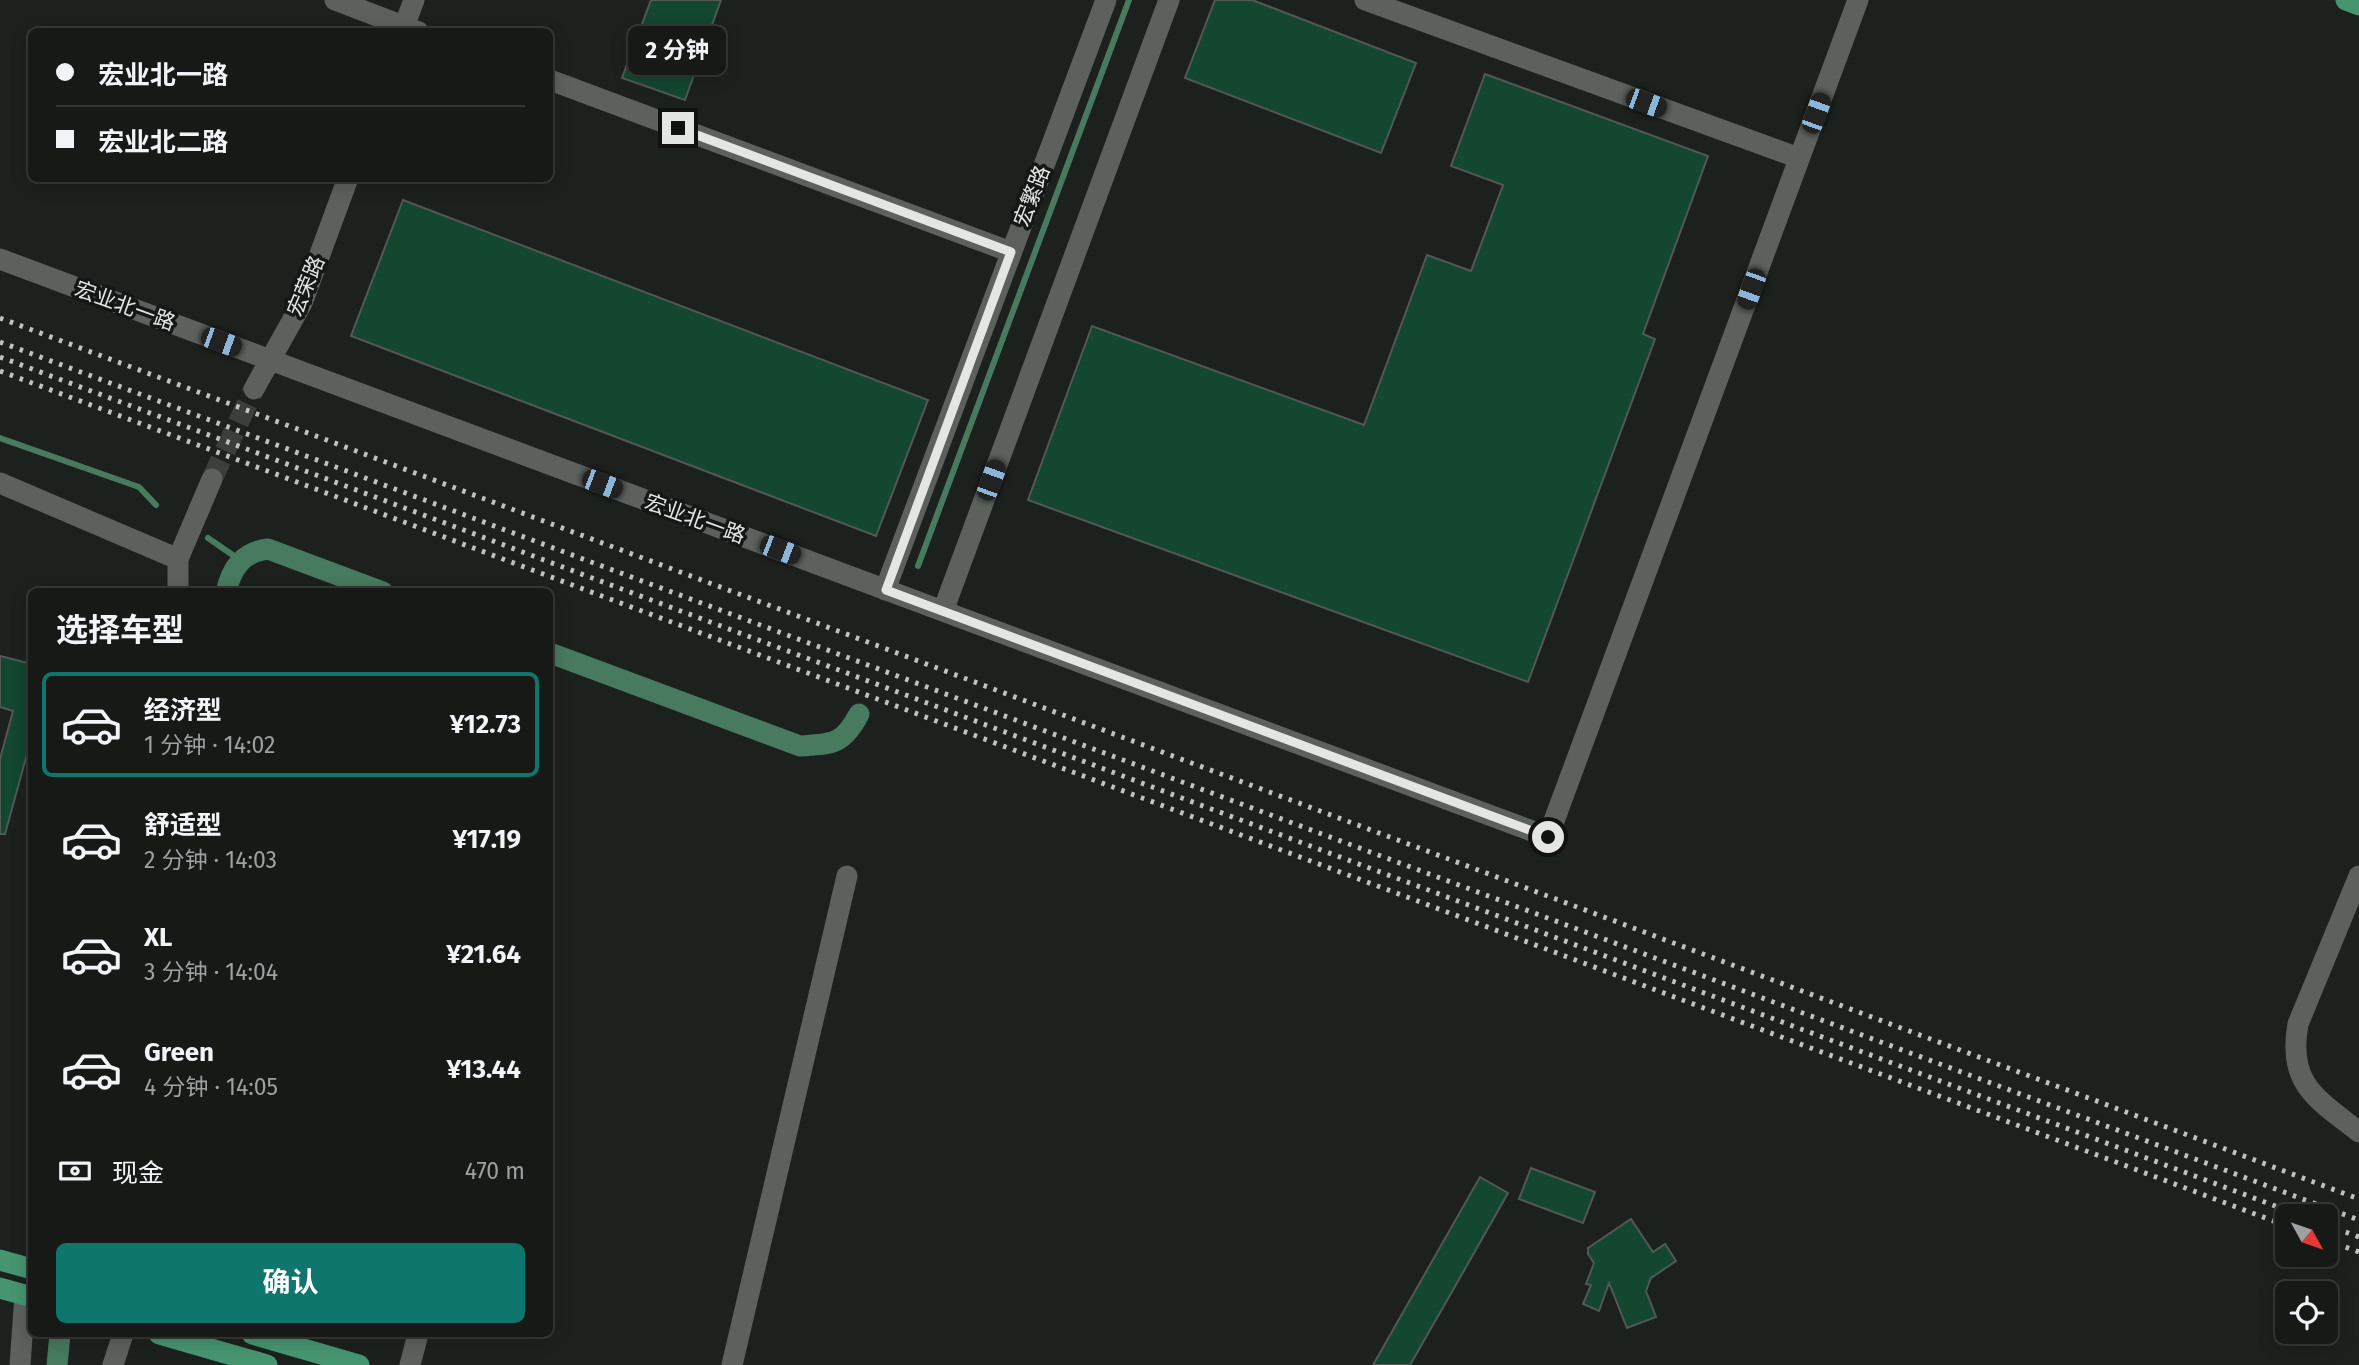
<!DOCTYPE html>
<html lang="zh">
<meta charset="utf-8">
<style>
body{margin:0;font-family:"Fira Sans","Noto Sans SC",sans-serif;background:#1f221f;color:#f1f3f6;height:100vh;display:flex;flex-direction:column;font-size:26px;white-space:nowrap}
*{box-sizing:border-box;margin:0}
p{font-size:23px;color:#9ea0a1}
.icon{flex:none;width:38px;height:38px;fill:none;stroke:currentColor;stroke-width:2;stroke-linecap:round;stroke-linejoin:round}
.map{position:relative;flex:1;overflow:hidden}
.sheet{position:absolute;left:28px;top:588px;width:525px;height:749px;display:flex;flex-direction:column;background:#161916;border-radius:10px;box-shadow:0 4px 18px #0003,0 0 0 2px #353835}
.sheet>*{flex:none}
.banner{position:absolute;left:28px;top:28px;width:525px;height:154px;border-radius:10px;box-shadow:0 4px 18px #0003,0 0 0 2px #353835;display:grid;align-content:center;height:154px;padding:0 28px;background:#161916}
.needle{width:46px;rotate:130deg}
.controls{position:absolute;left:2275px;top:1204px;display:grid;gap:14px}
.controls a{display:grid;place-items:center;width:63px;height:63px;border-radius:10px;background:#161916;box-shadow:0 4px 18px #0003,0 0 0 2px #353835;font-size:35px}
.end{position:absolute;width:32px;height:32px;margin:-16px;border:9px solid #e4e6e4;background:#111;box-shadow:0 0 0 4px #111}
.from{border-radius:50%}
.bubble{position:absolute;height:49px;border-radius:10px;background:#161916;box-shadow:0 4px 18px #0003,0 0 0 2px #353835;font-size:23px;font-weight:700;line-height:49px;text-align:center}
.car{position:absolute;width:21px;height:42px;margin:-21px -10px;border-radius:9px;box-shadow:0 0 5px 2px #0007;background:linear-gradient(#222 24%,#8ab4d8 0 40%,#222 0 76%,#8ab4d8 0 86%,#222 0)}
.banner b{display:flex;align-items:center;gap:24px;height:66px;font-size:26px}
.banner b+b{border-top:2px solid #353835}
.banner i{width:18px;height:18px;background:#f1f3f6}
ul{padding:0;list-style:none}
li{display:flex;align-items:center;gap:21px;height:105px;margin:0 14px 10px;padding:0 14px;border:4px solid transparent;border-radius:10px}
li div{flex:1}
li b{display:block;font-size:26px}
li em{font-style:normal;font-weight:700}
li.selected{border-color:#0f766e}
li>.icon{width:63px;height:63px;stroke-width:1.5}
h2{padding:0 28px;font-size:32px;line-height:84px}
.pay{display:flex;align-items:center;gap:18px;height:77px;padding:0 28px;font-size:26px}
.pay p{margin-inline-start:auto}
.button{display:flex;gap:14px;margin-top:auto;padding:14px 28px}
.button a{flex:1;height:80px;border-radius:10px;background:#0f766e;color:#fff;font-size:28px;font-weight:700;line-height:80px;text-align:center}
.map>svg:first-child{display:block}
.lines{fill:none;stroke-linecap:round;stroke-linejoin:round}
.stream{stroke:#477a5f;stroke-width:6}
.canal{stroke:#477a5f;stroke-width:21}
.building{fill:#13472f;stroke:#535755;stroke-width:2}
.minor-tunnel{stroke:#3b3f3c;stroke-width:21;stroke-dasharray:21 10;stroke-linecap:butt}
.minor{stroke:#5c615e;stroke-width:21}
.major{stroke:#469571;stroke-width:21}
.rail{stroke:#bfc2bf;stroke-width:5;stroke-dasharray:3.5 7;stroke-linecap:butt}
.route{stroke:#e4e6e4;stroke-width:9}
.labels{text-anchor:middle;stroke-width:7;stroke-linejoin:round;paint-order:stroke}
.street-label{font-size:21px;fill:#e4e6e4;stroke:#141715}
</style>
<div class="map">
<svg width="2359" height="1365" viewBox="0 0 2359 1365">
<rect width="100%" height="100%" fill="#1d211e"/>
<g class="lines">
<path class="stream" d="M0,438L139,487L156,505
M208,538L240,560
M918,566L1129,0"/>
<path class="canal" d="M226,592C232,567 243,552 268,549L383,592
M550,653L800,746C832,744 843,745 859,714
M57,1365L60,1334"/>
</g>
<path class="building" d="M651,0H721L685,100L622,78Z
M1215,0H1252L1416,63L1381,153L1185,78Z
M1485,74L1708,156L1643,334L1655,339L1528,682L1028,500L1092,326L1364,425L1427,255L1471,271L1503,185L1451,166Z
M403,200L928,400L876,536L351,336Z
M0,656L32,664V736L5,834H0V759L13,711L0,707Z
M1531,1168L1595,1192L1583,1223L1519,1199Z
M1480,1177L1508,1193L1453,1290L1410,1365H1373Z
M1631,1219L1653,1252L1665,1244L1676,1261L1651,1278L1646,1291L1656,1317L1627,1328L1609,1283L1599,1311L1583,1304L1591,1285L1586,1284L1594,1263L1588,1254V1248Z"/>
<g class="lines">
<path class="minor-tunnel" d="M212,479L254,389"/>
<path class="minor" d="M335,0L419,32
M1365,0L1799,158
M402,32L414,0
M550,80L1011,252
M0,259L1548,837L1858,0
M254,389L302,303L348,178
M0,483L178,559
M885,590L1106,0
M178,592V559L212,479
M943,611L1169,0
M2359,876L2298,1024C2287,1084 2317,1099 2359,1132
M20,1365L25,1295
M113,1365L123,1334
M410,1365L418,1334
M732,1365L847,876"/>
<path class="major" d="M2346,0L2359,5
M0,1260L32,1269
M0,1288L32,1297
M159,1334L267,1365
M252,1334L359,1365"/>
<path class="rail" d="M0,318L2359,1199
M0,342L2359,1220
M0,357L2302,1216
M0,371L2287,1226
M2326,1225L2359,1237
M2326,1240L2359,1252"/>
</g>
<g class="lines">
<path class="route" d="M678,128L1011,252L886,590L1548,837"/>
</g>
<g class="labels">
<g class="street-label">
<text transform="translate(1032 196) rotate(-69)" y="7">宏繁路</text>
<text transform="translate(306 286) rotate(-67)" y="7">宏荣路</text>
<text transform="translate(125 306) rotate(20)" y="7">宏业北一路</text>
<text transform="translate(695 519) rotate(20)" y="7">宏业北一路</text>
</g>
</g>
</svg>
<div class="controls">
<a><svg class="needle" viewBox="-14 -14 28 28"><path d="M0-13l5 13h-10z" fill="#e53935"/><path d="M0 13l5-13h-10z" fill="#9ea0a1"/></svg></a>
<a><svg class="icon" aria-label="locate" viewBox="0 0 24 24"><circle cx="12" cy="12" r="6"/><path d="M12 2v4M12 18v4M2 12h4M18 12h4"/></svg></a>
</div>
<i class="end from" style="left:1548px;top:837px"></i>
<i class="end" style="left:678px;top:128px"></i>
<div class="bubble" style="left:628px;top:26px;width:98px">2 分钟</div>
<i class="car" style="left:1646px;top:103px;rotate:110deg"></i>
<i class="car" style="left:1816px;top:113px;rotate:20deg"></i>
<i class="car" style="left:1751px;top:289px;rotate:200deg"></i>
<i class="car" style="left:221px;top:342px;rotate:110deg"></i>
<i class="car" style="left:991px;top:480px;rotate:20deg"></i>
<i class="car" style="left:602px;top:484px;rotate:111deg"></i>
<i class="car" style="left:780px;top:550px;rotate:111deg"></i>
<div class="banner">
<b><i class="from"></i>宏业北一路</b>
<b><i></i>宏业北二路</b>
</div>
<section class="sheet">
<h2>选择车型</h2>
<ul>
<li class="selected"><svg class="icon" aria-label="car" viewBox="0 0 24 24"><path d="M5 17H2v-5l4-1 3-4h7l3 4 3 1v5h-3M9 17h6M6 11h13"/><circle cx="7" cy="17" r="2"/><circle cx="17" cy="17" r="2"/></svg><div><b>经济型</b><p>1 分钟 · 14:02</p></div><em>¥12.73</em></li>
<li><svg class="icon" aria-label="car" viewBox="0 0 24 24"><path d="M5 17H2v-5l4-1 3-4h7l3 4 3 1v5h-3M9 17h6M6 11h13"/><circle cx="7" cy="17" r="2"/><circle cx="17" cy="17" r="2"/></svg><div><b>舒适型</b><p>2 分钟 · 14:03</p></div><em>¥17.19</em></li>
<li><svg class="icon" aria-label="car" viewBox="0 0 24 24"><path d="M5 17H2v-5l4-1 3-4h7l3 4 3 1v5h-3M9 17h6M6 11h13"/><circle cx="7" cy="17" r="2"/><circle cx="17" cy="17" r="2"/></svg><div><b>XL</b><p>3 分钟 · 14:04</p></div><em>¥21.64</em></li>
<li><svg class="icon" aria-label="car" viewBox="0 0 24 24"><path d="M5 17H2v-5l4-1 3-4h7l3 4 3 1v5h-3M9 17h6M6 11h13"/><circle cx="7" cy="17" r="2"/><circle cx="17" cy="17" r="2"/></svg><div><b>Green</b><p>4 分钟 · 14:05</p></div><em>¥13.44</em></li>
</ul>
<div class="pay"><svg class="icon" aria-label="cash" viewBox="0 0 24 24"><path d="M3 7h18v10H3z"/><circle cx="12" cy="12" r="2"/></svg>现金<p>470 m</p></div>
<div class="button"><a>确认</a></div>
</section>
</div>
